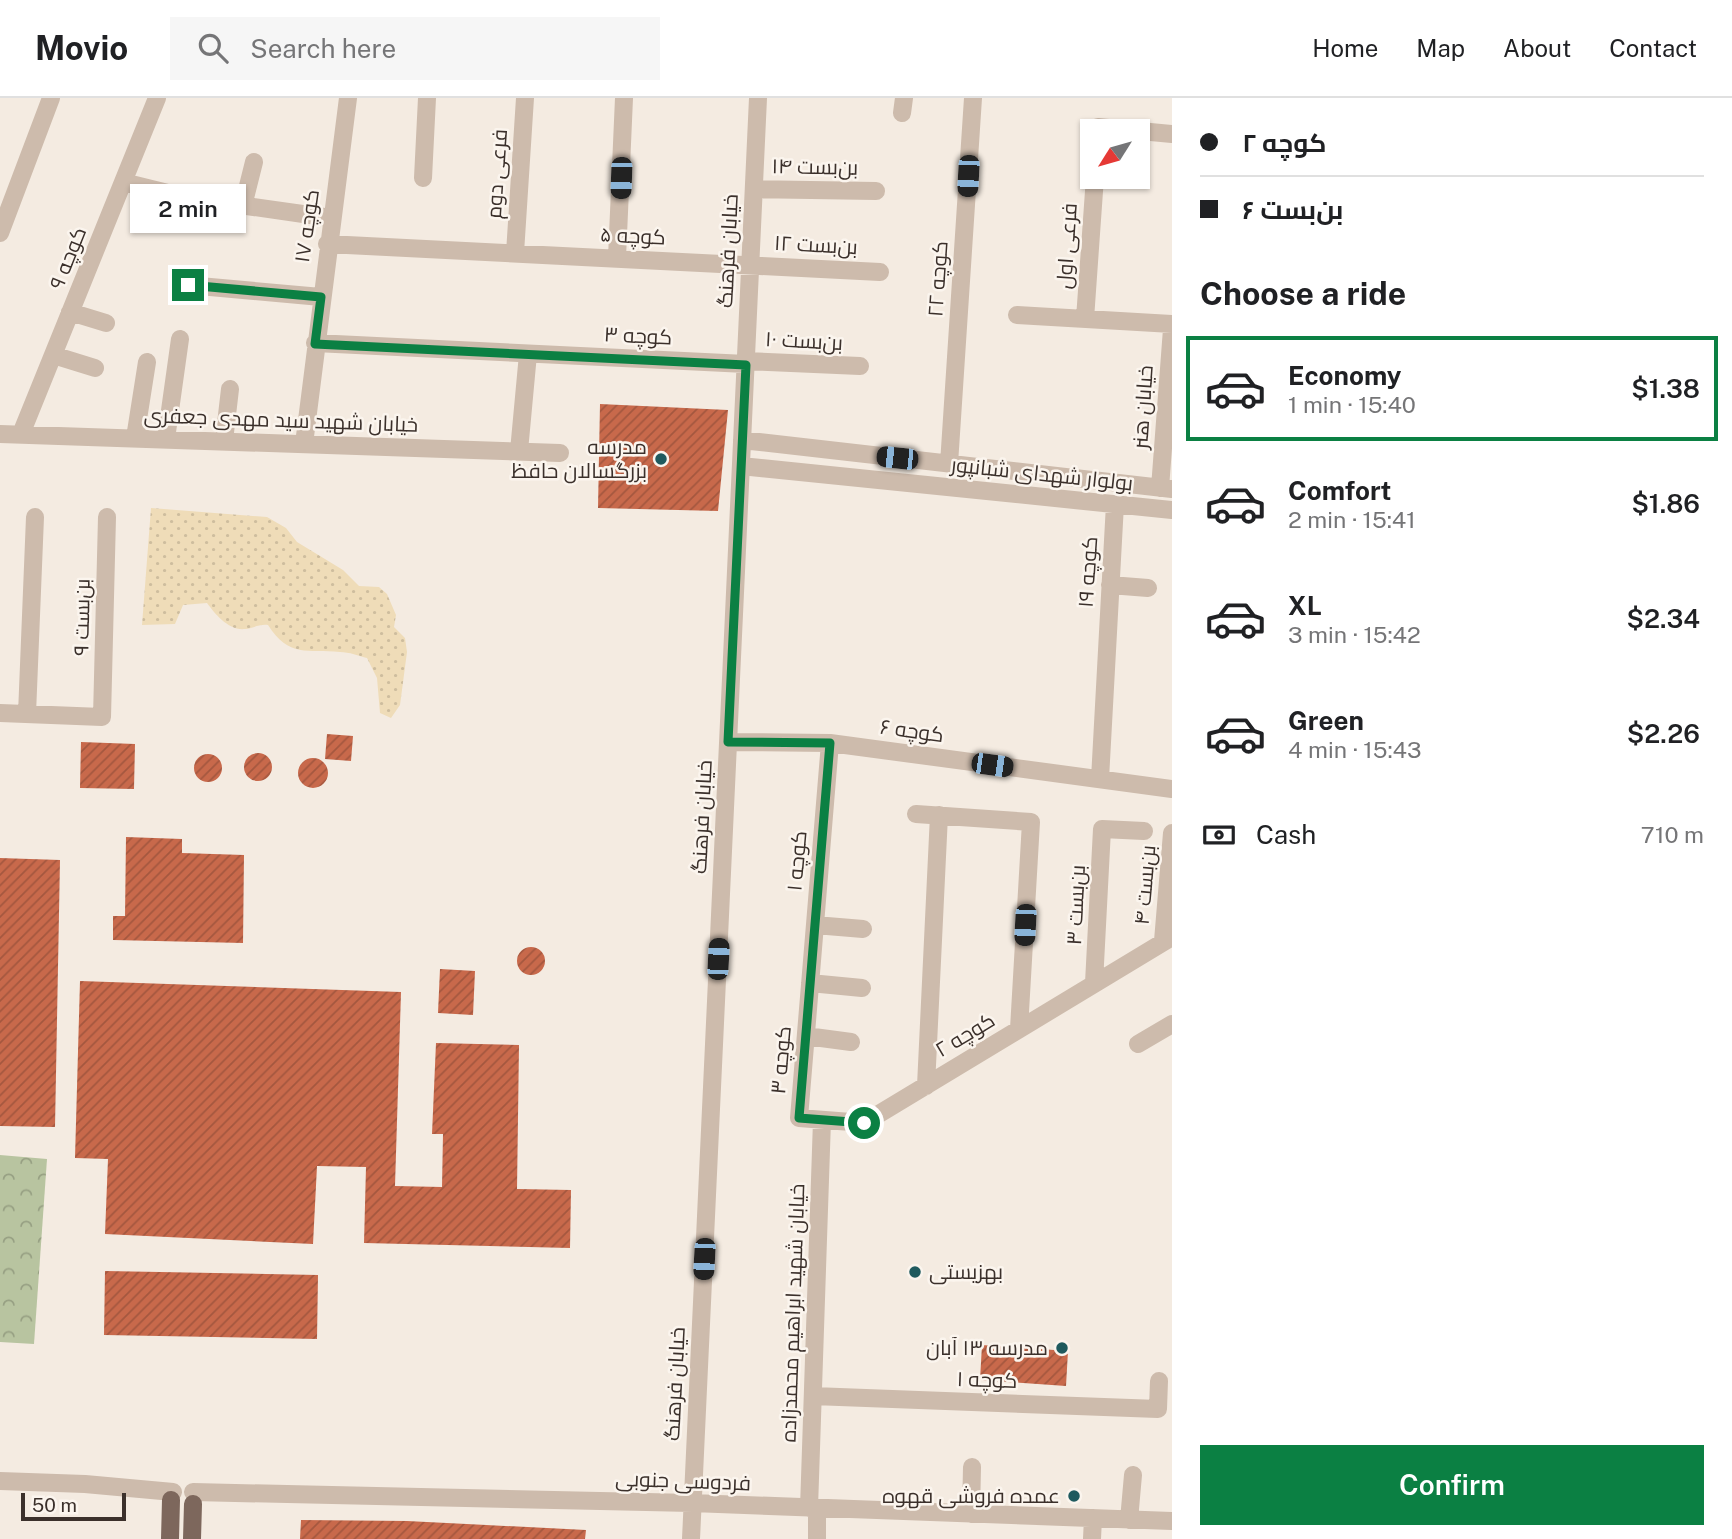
<!DOCTYPE html>
<meta charset="utf-8">
<style>
body{margin:0;font-family:"Public Sans",Cairo,sans-serif;background:#f6f6f6;color:#202124;height:100vh;display:flex;flex-direction:column;font-size:26px;white-space:nowrap}
*{box-sizing:border-box;margin:0}
p{font-size:23px;color:#757577}
.icon{flex:none;width:38px;height:38px;fill:none;stroke:currentColor;stroke-width:2;stroke-linecap:round;stroke-linejoin:round}
.map{position:relative;flex:1;overflow:hidden}
.details{display:flex;flex-direction:column;background:#fff;width:560px}
.details>*{flex:none}
.top-card{display:grid;align-content:center;height:154px;padding:0 28px;background:#fff}
.needle{width:46px;rotate:233deg}
.tools{position:absolute;left:1080px;top:21px;display:grid;gap:14px}
.tools a{display:grid;place-items:center;width:70px;height:70px;border-radius:0px;background:#fff;box-shadow:0 2px 5px #0004;font-size:35px}
.scale{position:absolute;left:21px;bottom:18px;width:105px;box-sizing:border-box;padding-left:7px;border:4px solid #3b302b;border-top:0;font-size:19px;line-height:24px;white-space:nowrap;color:#3b302b;-webkit-text-stroke:5px #fbf5ee;paint-order:stroke}
.end{position:absolute;width:32px;height:32px;margin:-16px;border:9px solid #0b8043;background:#fff;box-shadow:0 0 0 4px #fff}
.from{border-radius:50%}
.bubble{position:absolute;height:49px;border-radius:0px;background:#fff;box-shadow:0 2px 5px #0004;font-size:23px;font-weight:600;line-height:49px;text-align:center}
.car{position:absolute;width:21px;height:42px;margin:-21px -10px;border-radius:9px;box-shadow:0 0 5px 2px #0007;background:linear-gradient(#222 24%,#8ab4d8 0 40%,#222 0 76%,#8ab4d8 0 86%,#222 0)}
.top-card b{display:flex;align-items:center;gap:24px;height:66px;font-size:26px}
.top-card b+b{border-top:2px solid #e0e0e0}
.top-card i{width:18px;height:18px;background:#202124}
ul{padding:0;list-style:none}
li{display:flex;align-items:center;gap:21px;height:105px;margin:0 14px 10px;padding:0 14px;border:4px solid transparent;border-radius:0px}
li div{flex:1}
li b{display:block;font-size:26px}
li em{font-style:normal;font-weight:600}
li.current{border-color:#0b8043}
li>.icon{width:63px;height:63px;stroke-width:1.5}
h2{padding:0 28px;font-size:32px;line-height:84px}
.pay{display:flex;align-items:center;gap:18px;height:77px;padding:0 28px;font-size:26px}
.pay p{margin-inline-start:auto}
.button{display:flex;gap:14px;margin-top:auto;padding:14px 28px}
.button a{flex:1;height:80px;border-radius:0px;background:#0b8043;color:#fff;font-size:28px;font-weight:600;line-height:80px;text-align:center}
header{display:flex;align-items:center;gap:42px;box-sizing:border-box;height:98px;padding:0 35px;background:#fff;border-bottom:2px solid #e0e0e0}
header strong{font-size:33px}
nav{display:flex;gap:38px;margin-inline-start:auto;font-size:24px}
.search{width:490px;height:63px;background:#f6f6f6;display:flex;align-items:center;gap:18px;box-sizing:border-box;padding:0 24px;border-radius:0px;color:#757577;font-size:26px}
main{display:flex;flex:1;min-height:0}
.map>svg:first-child{display:block}
.forest{fill:url(#forest-crowns)}
.sand{fill:url(#sand-dots)}
.building{fill:url(#building-hatch)}
.lines{fill:none;stroke-linecap:round;stroke-linejoin:round}
.minor{stroke:#cdbbac;stroke-width:18}
.major{stroke:#7d675c;stroke-width:18}
.route{stroke:#0b8043;stroke-width:9}
.poi-dot{fill:#1f5a5e;stroke:#fbf5ee;stroke-width:2.5}
.labels{text-anchor:middle;stroke-width:5;stroke-linejoin:round;paint-order:stroke}
.street-label{font-size:21px;fill:#3b302b;stroke:#fbf5ee}
.poi-label{font-size:21px;fill:#3b302b;stroke:#fbf5ee;text-anchor:end}
</style>
<header>
<strong>Movio</strong>
<div class="search"><svg class="icon" aria-label="search" viewBox="0 0 24 24"><circle cx="10" cy="10" r="6"/><path d="M15 15l6 6"/></svg>Search here</div>
<nav><a>Home</a><a>Map</a><a>About</a><a>Contact</a></nav>
</header>
<main>
<div class="map">
<svg width="1172" height="1441" viewBox="0 0 1172 1441">
<defs>
<pattern id="forest-crowns" width="20" height="18" patternUnits="userSpaceOnUse" patternTransform="scale(1.75)"><rect width="20" height="18" fill="#b8c4a0"/><path d="M2 6a3 3 0 1 1 6 0M12 15a3 3 0 1 1 6 0" fill="none" stroke="#97a083"/></pattern>
<pattern id="sand-dots" width="8" height="8" patternUnits="userSpaceOnUse" patternTransform="scale(1.75)"><rect width="8" height="8" fill="#efdcb8"/><path d="M2 2h.1M6 6h.1" fill="none" stroke="#cebd9e" stroke-width="1.8" stroke-linecap="round"/></pattern>
<pattern id="building-hatch" width="6" height="6" patternUnits="userSpaceOnUse" patternTransform="scale(1.75)"><rect width="6" height="6" fill="#c8694b"/><path d="M-1 1l2-2M0 6l6-6M5 7l2-2" fill="none" stroke="#a4573f"/></pattern>
</defs>
<rect width="100%" height="100%" fill="#f4ebe1"/>
<path class="forest" d="M0,1057L47,1061L34,1246L0,1244Z"/>
<path class="sand" d="M151,410L267,419L286,430L297,444L343,472L359,488L379,489L387,496L396,517L394,529L405,540L407,554L400,607L391,620L380,615L377,580L367,560C359,558 349,554 340,554C307,551 289,560 268,527C259,526 254,530 245,531C229,533 215,516 207,505L183,507L175,526L142,527Z"/>
<path class="building" d="M600,306L728,312L718,413L598,410Z
M327,636L353,638L351,663L325,661Z
M81,644L135,646L134,691L80,690Z
M244 669a14 14 0 1 1 28 0a14 14 0 1 1-28 0Z
M194 670a14 14 0 1 1 28 0a14 14 0 1 1-28 0Z
M298 675a15 15 0 1 1 30 0a15 15 0 1 1-30 0Z
M126,739L182,741V755L244,757L243,845L113,842V818H125Z
M0,760L60,762L55,1029L0,1028Z
M517 863a14 14 0 1 1 28 0a14 14 0 1 1-28 0Z
M440,871L475,873L473,917L438,915Z
M80,883L401,894L395,1088L442,1089L443,1036H432L436,945L519,947L517,1091L571,1092L570,1150L364,1145L366,1069L317,1068L313,1146L105,1136L108,1061L75,1060Z
M105,1173L318,1177L317,1241L104,1237Z
M982,1247L1068,1253L1066,1288L980,1282Z
M301,1422L407,1423L586,1432L585,1441H300Z"/>
<g class="lines">
<path class="minor" d="M902,15L904,0
M1098,33V29L1172,36
M423,80L427,0
M123,84L184,99L331,120
M754,91L876,93
M243,108L254,64
M0,135L51,0
M327,146L880,174
M515,155L525,0
M617,160L624,0
M188,187L321,199
M70,214L106,225
M1017,217L1172,226
M1085,221L1095,79
M315,245L746,266
M53,257L95,270
M746,263L860,268
M0,336L560,355
M21,336L157,0
M135,340L147,264
M166,341L180,241
M742,342L1172,391
M224,343L230,291
M304,346L348,0
M519,353L528,256
M949,366L973,0
M741,368L1172,412
M1160,390L1172,231
M1110,487L1148,490
M0,615L102,619L107,419
M27,616L35,419
M728,644L830,645L1172,691
M830,645L799,1020L864,1025L1172,839
M1100,681L1115,406
M916,716L1031,724L1019,931
M815,827L863,831
M1163,843L1172,735
M810,885L862,890
M1094,885L1102,731L1144,733
M806,938L851,944
M1138,946L1172,926
M926,988L939,717
M813,1298L1158,1311L1159,1283
M0,1383L85,1386L173,1394
M193,1394L692,1405L1172,1423
M809,1410L822,1022
M971,1416L972,1369
M1129,1422L1133,1377
M691,1441L758,0
M817,1441V1410
M1092,1441L1093,1420"/>
<path class="major" d="M170,1441L171,1402
M192,1441L193,1406"/>
</g>
<g class="lines">
<path class="route" d="M188,187L321,199L315,246L746,267L728,644L830,645L799,1020L864,1025"/>
</g>
<g class="poi-dot">
<circle cx="661" cy="361" r="7"/>
<circle cx="915" cy="1174" r="7"/>
<circle cx="1062" cy="1250" r="7"/>
<circle cx="1074" cy="1398" r="7"/>
</g>
<g class="labels">
<g class="street-label">
<text transform="translate(815 69) rotate(1)" y="7">بن‌بست ۱۴</text>
<text transform="translate(497 76) rotate(-86)" y="7">فرعی دوم</text>
<text transform="translate(307 128) rotate(-82)" y="7">کوچه ۱۷</text>
<text transform="translate(633 138) rotate(3)" y="7">کوچه ۵</text>
<text transform="translate(816 147) rotate(3)" y="7">بن‌بست ۱۲</text>
<text transform="translate(1067 148) rotate(-86)" y="7">فرعی اول</text>
<text transform="translate(728 153) rotate(-87)" y="7">خیابان فرهنگ</text>
<text transform="translate(68 160) rotate(-68)" y="7">کوچه ۹</text>
<text transform="translate(938 181) rotate(-86)" y="7">کوچه ۲۲</text>
<text transform="translate(638 238) rotate(3)" y="7">کوچه ۳</text>
<text transform="translate(804 243) rotate(3)" y="7">بن‌بست ۱۰</text>
<text transform="translate(1143 309) rotate(-86)" y="7">خیابان هنر</text>
<text transform="translate(281 322) rotate(2)" y="7">خیابان شهید سید مهدی جعفری</text>
<text transform="translate(1042 376) rotate(6)" y="7">بولوار شهدای شبانپور</text>
<text transform="translate(1088 474) rotate(-86)" y="7">کوچه ۱۹</text>
<text transform="translate(82 519) rotate(-89)" y="7">بن‌بست ۹</text>
<text transform="translate(912 633) rotate(8)" y="7">کوچه ۶</text>
<text transform="translate(702 719) rotate(-87)" y="7">خیابان فرهنگ</text>
<text transform="translate(797 763) rotate(-85)" y="7">کوچه ۱</text>
<text transform="translate(1145 787) rotate(-85)" y="7">بن‌بست ۴</text>
<text transform="translate(1076 807) rotate(-87)" y="7">بن‌بست ۳</text>
<text transform="translate(965 937) rotate(-31)" y="7">کوچه ۲</text>
<text transform="translate(781 962) rotate(-85)" y="7">کوچه ۳</text>
<text transform="translate(793 1215) rotate(-88)" y="7">خیابان شهید ابراهیم محمدزاده</text>
<text transform="translate(987 1282) rotate(2)" y="7">کوچه ۱</text>
<text transform="translate(675 1286) rotate(-87)" y="7">خیابان فرهنگ</text>
<text transform="translate(683 1383) rotate(2)" y="7">فردوسی جنوبی</text>
</g>
<g class="poi-label">
<text x="647" y="356">مدرسه<tspan x="647" dy="24">بزرگسالان حافظ</tspan></text>
<text x="929" y="1181" text-anchor="start">بهزیستی</text>
<text x="1048" y="1257">مدرسه ۱۳ آبان</text>
<text x="1060" y="1405">عمده فروشی قهوه</text>
</g>
</g>
</svg>
<div class="tools">
<a><svg class="needle" viewBox="-14 -14 28 28"><path d="M0-13l5 13h-10z" fill="#e53935"/><path d="M0 13l5-13h-10z" fill="#757577"/></svg></a>
</div>
<div class="scale">50 m</div>
<i class="end from" style="left:864px;top:1025px"></i>
<i class="end" style="left:188px;top:187px"></i>
<div class="bubble" style="left:130px;top:86px;width:116px">2 min</div>
<i class="car" style="left:968px;top:78px;rotate:183deg"></i>
<i class="car" style="left:621px;top:80px;rotate:182deg"></i>
<i class="car" style="left:897px;top:360px;rotate:276deg"></i>
<i class="car" style="left:992px;top:667px;rotate:98deg"></i>
<i class="car" style="left:1025px;top:827px;rotate:183deg"></i>
<i class="car" style="left:718px;top:861px;rotate:3deg"></i>
<i class="car" style="left:704px;top:1161px;rotate:183deg"></i>
</div>
<section class="details">
<div class="top-card">
<b><i class="from"></i>کوچه ۲</b>
<b><i></i>بن‌بست ۶</b>
</div>
<h2>Choose a ride</h2>
<ul>
<li class="current"><svg class="icon" aria-label="car" viewBox="0 0 24 24"><path d="M5 17H2v-5l4-1 3-4h7l3 4 3 1v5h-3M9 17h6M6 11h13"/><circle cx="7" cy="17" r="2"/><circle cx="17" cy="17" r="2"/></svg><div><b>Economy</b><p>1 min · 15:40</p></div><em>$1.38</em></li>
<li><svg class="icon" aria-label="car" viewBox="0 0 24 24"><path d="M5 17H2v-5l4-1 3-4h7l3 4 3 1v5h-3M9 17h6M6 11h13"/><circle cx="7" cy="17" r="2"/><circle cx="17" cy="17" r="2"/></svg><div><b>Comfort</b><p>2 min · 15:41</p></div><em>$1.86</em></li>
<li><svg class="icon" aria-label="car" viewBox="0 0 24 24"><path d="M5 17H2v-5l4-1 3-4h7l3 4 3 1v5h-3M9 17h6M6 11h13"/><circle cx="7" cy="17" r="2"/><circle cx="17" cy="17" r="2"/></svg><div><b>XL</b><p>3 min · 15:42</p></div><em>$2.34</em></li>
<li><svg class="icon" aria-label="car" viewBox="0 0 24 24"><path d="M5 17H2v-5l4-1 3-4h7l3 4 3 1v5h-3M9 17h6M6 11h13"/><circle cx="7" cy="17" r="2"/><circle cx="17" cy="17" r="2"/></svg><div><b>Green</b><p>4 min · 15:43</p></div><em>$2.26</em></li>
</ul>
<div class="pay"><svg class="icon" aria-label="cash" viewBox="0 0 24 24"><path d="M3 7h18v10H3z"/><circle cx="12" cy="12" r="2"/></svg>Cash<p>710 m</p></div>
<div class="button"><a>Confirm</a></div>
</section>
</main>
